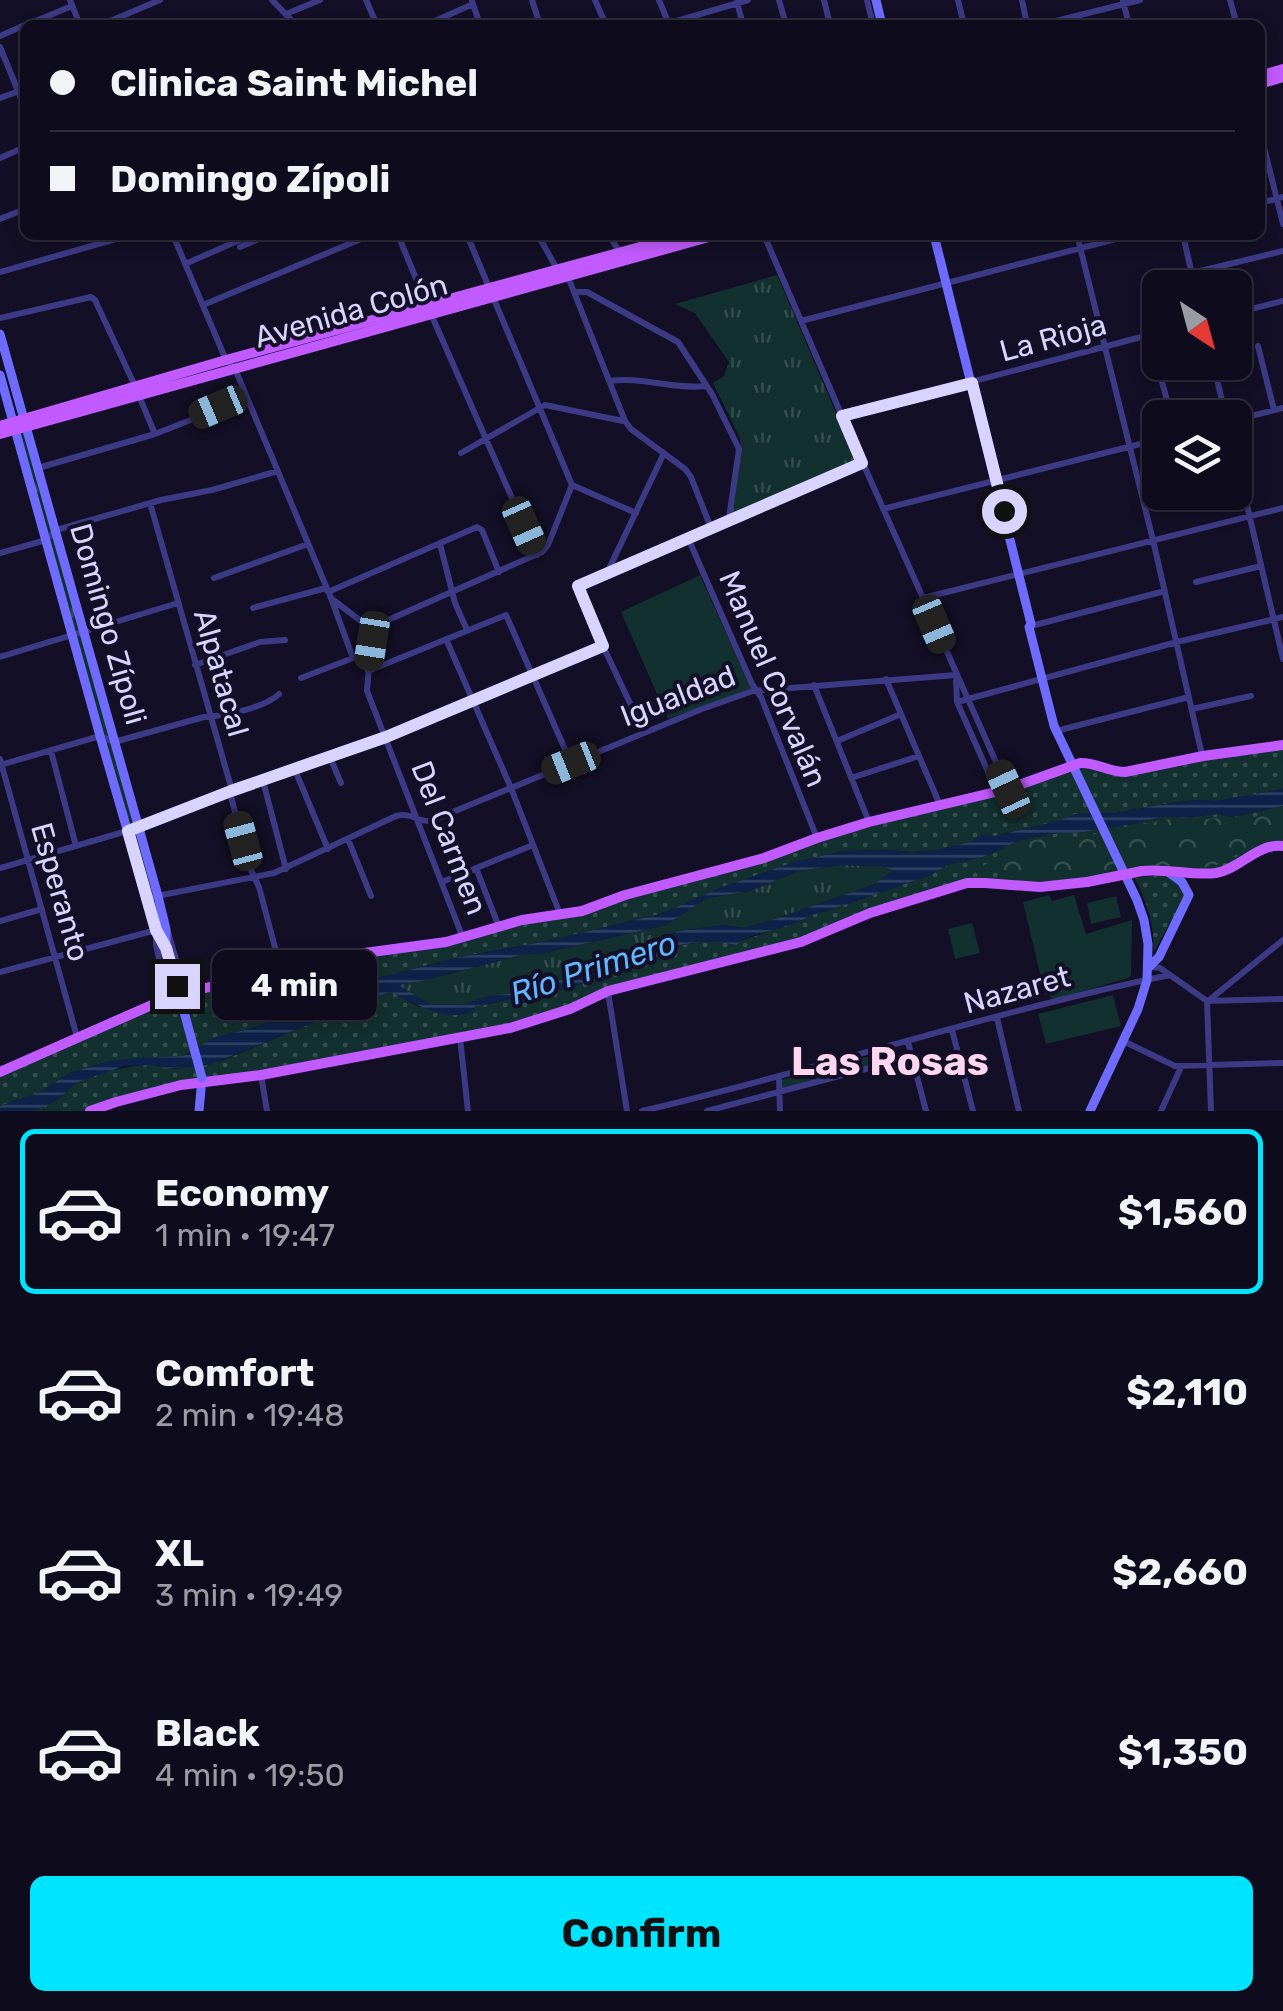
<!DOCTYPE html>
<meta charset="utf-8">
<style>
body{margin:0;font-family:Rubik,sans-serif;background:#171425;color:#f1f3f6;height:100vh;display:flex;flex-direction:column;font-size:38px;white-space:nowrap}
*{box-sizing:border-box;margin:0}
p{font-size:32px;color:#9b9ba3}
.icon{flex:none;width:55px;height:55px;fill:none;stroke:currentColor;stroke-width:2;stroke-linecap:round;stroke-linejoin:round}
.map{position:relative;height:1111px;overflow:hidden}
.sheet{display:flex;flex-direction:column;background:#0e0b1c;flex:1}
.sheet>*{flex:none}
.top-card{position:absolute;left:20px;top:20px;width:1245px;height:220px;border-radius:15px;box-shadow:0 5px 15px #0003,0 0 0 2px #2e2b3b;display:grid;align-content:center;height:220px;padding:0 30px;background:#0e0b1c}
.needle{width:65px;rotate:144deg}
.tools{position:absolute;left:1142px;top:270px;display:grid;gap:20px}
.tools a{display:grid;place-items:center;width:110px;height:110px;border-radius:15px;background:#0e0b1c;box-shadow:0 5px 15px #0003,0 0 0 2px #2e2b3b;font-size:50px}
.end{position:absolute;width:45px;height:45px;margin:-22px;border:12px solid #d9d4ff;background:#111;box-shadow:0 0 0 5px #111}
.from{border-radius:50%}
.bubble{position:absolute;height:70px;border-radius:15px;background:#0e0b1c;box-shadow:0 5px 15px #0003,0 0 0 2px #2e2b3b;font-size:32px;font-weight:700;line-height:70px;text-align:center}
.car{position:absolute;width:30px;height:60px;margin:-30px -15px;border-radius:12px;box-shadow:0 0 8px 2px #0007;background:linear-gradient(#222 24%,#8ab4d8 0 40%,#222 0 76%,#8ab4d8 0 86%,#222 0)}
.top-card b{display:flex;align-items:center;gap:35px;height:95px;font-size:38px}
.top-card b+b{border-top:2px solid #2e2b3b}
.top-card i{width:25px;height:25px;background:#f1f3f6}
ul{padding:18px 0 0;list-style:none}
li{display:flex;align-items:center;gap:30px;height:165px;margin:0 20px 15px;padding:0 10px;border:5px solid transparent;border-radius:15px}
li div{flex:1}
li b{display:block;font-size:38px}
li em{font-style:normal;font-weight:700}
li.selected{border-color:#00e5ff}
li>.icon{width:90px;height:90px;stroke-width:1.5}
.cta{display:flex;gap:20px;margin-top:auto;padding:20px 30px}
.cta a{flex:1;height:115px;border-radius:15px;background:#00e5ff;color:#111;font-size:40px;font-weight:700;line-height:115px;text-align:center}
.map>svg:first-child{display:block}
.grass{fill:url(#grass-dots)}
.forest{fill:url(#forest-crowns)}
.park{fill:url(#park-tufts)}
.pitch{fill:#12302f}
.water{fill:url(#water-rules);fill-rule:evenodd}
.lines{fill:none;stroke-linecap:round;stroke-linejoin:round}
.minor{stroke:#3d3a85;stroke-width:6}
.secondary{stroke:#6f6bff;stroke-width:9}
.primary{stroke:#c25bff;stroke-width:10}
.secondary-bridge{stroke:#6f6bff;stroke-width:9}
.primary-bridge{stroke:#c25bff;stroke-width:10}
.route{stroke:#d9d4ff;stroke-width:12}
.labels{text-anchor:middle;stroke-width:8;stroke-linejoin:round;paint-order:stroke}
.street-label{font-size:30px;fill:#d9d4ff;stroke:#130f26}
.water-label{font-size:32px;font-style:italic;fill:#62b6ff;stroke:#130f26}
.district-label{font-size:40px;font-weight:bold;fill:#ffd6f0;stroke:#130f26}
</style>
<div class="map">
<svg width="1283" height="1111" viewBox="0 0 1283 1111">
<defs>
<pattern id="grass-dots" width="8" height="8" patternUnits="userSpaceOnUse" patternTransform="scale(2.5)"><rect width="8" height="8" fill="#12302f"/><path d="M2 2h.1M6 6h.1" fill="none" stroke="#344d4e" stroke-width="1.8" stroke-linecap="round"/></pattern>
<pattern id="forest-crowns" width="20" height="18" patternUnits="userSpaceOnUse" patternTransform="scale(2.5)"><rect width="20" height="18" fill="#12302f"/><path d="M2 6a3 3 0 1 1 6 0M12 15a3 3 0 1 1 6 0" fill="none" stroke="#344d4e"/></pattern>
<pattern id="park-tufts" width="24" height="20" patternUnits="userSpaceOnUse" patternTransform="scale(2.5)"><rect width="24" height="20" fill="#12302f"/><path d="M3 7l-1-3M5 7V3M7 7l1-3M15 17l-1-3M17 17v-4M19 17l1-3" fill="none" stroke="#344d4e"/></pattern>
<pattern id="water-rules" width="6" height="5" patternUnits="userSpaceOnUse" patternTransform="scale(2.5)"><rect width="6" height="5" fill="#0c2248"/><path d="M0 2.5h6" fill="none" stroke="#2f4163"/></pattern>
</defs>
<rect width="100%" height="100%" fill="#130f26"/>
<path class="grass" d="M1283,745V789L1217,801L1196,800L1164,804L1116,813L1076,814L1058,821L995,836L982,835L970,842L937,850L912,852L891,850L843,851L795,862L725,886L660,914L552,940L460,957L346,986L256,1027L214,1038L183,1056L137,1058L106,1062L70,1073L38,1093L0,1106V1072L154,1004L268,973L446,942L582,911L817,838L997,792L1080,763L1118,772Z
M1283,806V846L1224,871L1165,869L1087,882L967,883L823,934L608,991L550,1016L181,1085L90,1111H32L59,1099L75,1083L112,1070L147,1064L175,1069L221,1061L389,991L419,1007L484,1005L544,991L570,989L621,964H636L642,957L665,948L707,941L734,943L801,921L813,914L826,911L928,876L950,864L983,857L1020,840L1058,833H1078L1132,824L1166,816L1183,818L1217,814L1232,817Z
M1165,874L1175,880L1186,895L1153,953C1156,927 1146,901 1135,878Z"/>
<path class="forest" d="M1283,810V840L1268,838L1213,867H1138L1081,880L1037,885L1011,879L981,867L1023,843L1035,840L1061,836L1081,837L1169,819L1186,821L1220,818L1235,821Z"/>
<path class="park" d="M777,275L857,462L731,515L741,456L740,438L713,383L724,376L729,362L695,313L675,304Z
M27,427L158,896L147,898L15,430Z
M840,865L882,866L894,870L873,885L769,921L743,928L724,925L678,931L658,943L627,951L562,979L507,994L492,995L462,1005L430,1004L396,985L422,981L525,954H539L666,925L707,898L750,891L798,871Z
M874,1055V1065L782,1089V1080Z"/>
<path class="pitch" d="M700,575L751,689L668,719L621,612Z
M1049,895L1052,901L1074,895L1086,934L1132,920L1131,975L1128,978L1053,1000L1048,994L1045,995L1023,902Z
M1116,896L1121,917L1091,924L1087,903Z
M972,923L980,953L955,959L948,929Z
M1113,995L1121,1026L1046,1044L1038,1014Z"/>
<path class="water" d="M1283,789V806L1232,817L1217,814L1183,818L1166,816L1132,824L1078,833H1058L1020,840L983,857L950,864L928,876L826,911C814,913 806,919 795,923C777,930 757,933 739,941L737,945C707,938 672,944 643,957L642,962L621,964L570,989L544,991V997L523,1003C509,995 491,1005 475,1006V1011C443,1024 417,1003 389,992L209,1065L164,1069L157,1065L124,1066L75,1083L59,1099L46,1106L32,1111H0V1106L38,1093L70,1073L106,1062L137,1058L183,1056L214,1038L256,1027L346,986L460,957L552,940L660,914L725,886L794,862L843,851L891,850L912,852L937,850L970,842L982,835L995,836L1058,821L1076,814L1116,813L1164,804L1196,800L1217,801ZM840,865L882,866L893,870L873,885L769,921L743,928L724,925L678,931L658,943L627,951L562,979L507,994L492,995L462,1005L430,1004L398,985L422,981L525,954H539L666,925L707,898L750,891L798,871Z"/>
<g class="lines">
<path class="minor" d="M70,0L80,25
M272,0L296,25
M366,0L377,25
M532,0L540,25
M595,0L606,25
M659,0L668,22
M779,0L786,25
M824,0L830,25
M867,0L873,25
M958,0L964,25
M1022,0L1027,25
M1230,0L1237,25
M472,1L480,25
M1123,1L1129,25
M737,2L743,25
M286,14L320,0
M26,25L72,6
M101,25L160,0
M426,25L473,4
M663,25L748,0
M1040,25L1140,0
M0,36L25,25
M0,47L25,108
M0,98L25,89
M1260,131L1283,224
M0,158L25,147
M1260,203L1283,197
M0,219L25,209
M173,235L226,360L235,369L331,598L353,658L301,678
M398,235L427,305
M467,235L572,485
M538,235L557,269
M609,235L620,253
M764,235L842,416L1008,789
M1077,235L1153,540L1202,755
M1183,235L1195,288
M240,247L268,235
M185,264L242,239L247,235
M0,272L123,237
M1192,273L1283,251
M568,277L625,421L631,429L685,469L691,477L711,528
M574,292H587L678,342L712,394L739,449L729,518
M203,305L361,239L359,235
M1235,313L1283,301
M431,314L537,555
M0,318L91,297L95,300L135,386
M801,321L1131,235
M1258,346L1274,410
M1213,362L1226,418
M1157,364L1172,418
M609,381C641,376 674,390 706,386
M139,396L155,434
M842,416L1160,332
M1235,420L1283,408
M461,453L545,405L623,421
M1235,454L1283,659
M38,468L155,434L247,398
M150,503L231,787V797L251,870L259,887L281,970
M883,509L1160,439
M688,538L752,684L761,697L817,838
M440,544L455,603L467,630
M0,553L46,540L56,530L161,500L212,490L278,471
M607,573L664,453
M214,578L308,544
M1196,582L1261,566
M328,592L477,527L482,530L499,572
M923,598L1283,508
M332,599L370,628L372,632L367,691L463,938
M253,608L326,588
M1031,626L1165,591
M370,628L542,552L548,545L572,485L636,513
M446,639L511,788L560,914
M0,657L178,603
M195,665L260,642L285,640
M368,671L506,615L571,763
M886,679L940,805
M956,681L957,702L997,792
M814,685L869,822
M957,702L1177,642L1283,617
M1192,709L1251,696
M1056,731L1189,697
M644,733L603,646L578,586L863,463
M837,741L901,714
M51,751L76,846
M330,757L341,783
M0,759L77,1037
M0,765L100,736L114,742L204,717C224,716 265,708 279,694
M295,770L328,849
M851,778L919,756
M263,781L286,869
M348,839L371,896
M0,868L127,831L231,791L386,737L603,646
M476,868L499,927
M442,882L533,845
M147,898L274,873L396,816C411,812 417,822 431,821L702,709L753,691L956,675
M0,921L42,909
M168,932L186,993
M1150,967L1160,968L1207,1001L1283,999
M0,972L156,930V945L168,999
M608,992L627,1111
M1207,1001L1211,1111
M1208,1001L1283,940
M997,1018L1019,1111
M952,1030L973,1111
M460,1038L468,1111
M1123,1041L1175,1066L1283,1063
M908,1042L926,1111
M261,1075L267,1111
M779,1078L780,1111
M642,1111C819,1070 993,1011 1170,975
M707,1111L877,1066L876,1051
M1161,1111L1181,1067"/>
<path class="secondary" d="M876,0L882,25
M934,235L1031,624L1029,627L1054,726L1137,900L1144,920L1148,944L1147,980L1138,1009L1090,1111
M0,334L158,896L166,929V947
M0,375L100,736L156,930L166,947L177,986
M1149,967L1159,957L1189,895L1182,882L1167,871
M199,1111L202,1079"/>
<path class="primary" d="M1260,76L1283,69
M1260,84L1283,77
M0,426L226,360L684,235
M0,434L716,235
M1142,871C1167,868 1192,876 1216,873C1240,869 1257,843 1283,846
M0,1072L154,1004L201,989L342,956L446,942L522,920L582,911L625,895L764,858L817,838L869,822L1008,789L1080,763C1096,762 1109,772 1125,772L1203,756L1283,745
M90,1111L116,1102L181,1085L261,1075L510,1028L570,1009L608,991L801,942L870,913L967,883H985L1040,887L1087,882"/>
<path class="secondary-bridge" d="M177,986L202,1078"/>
<path class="primary-bridge" d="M1087,882L1142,871"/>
</g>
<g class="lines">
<path class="route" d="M177,986L166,948L156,930L128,831L231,791L386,737L603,646L578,586L862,463L842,416L972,383L1004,511"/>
</g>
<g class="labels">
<g class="street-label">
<text transform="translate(351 311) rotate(-16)" y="10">Avenida Colón</text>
<text transform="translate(1053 338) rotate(-15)" y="10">La Rioja</text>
<text transform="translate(108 624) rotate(74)" y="10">Domingo Zípoli</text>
<text transform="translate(221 673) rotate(74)" y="10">Alpatacal</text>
<text transform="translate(773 679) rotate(67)" y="10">Manuel Corvalán</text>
<text transform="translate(678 696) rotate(-21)" y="10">Igualdad</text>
<text transform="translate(449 838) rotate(69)" y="10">Del Carmen</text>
<text transform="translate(60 892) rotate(74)" y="10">Esperanto</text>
<text transform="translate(1017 990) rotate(-15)" y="10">Nazaret</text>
</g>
<g class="water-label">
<text transform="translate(593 968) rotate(-18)" y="11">Río Primero</text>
</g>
<g class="district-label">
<text x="890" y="1075">Las Rosas</text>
</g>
</g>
</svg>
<div class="tools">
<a><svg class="needle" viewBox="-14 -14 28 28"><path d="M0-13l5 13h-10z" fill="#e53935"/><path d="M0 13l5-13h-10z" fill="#9b9ba3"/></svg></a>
<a><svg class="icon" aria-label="layers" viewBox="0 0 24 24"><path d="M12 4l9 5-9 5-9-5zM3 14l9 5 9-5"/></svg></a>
</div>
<i class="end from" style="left:1004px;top:511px"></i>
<i class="end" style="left:177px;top:986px"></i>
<div class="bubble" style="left:212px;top:950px;width:165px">4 min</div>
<i class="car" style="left:218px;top:407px;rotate:247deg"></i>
<i class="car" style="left:524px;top:526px;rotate:156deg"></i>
<i class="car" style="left:934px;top:624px;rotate:157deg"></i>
<i class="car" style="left:372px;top:641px;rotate:189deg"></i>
<i class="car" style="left:571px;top:763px;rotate:248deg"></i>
<i class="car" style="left:1008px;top:789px;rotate:335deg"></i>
<i class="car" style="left:243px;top:841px;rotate:345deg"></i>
<div class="top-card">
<b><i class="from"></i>Clinica Saint Michel</b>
<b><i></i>Domingo Zípoli</b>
</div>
</div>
<section class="sheet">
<ul>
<li class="selected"><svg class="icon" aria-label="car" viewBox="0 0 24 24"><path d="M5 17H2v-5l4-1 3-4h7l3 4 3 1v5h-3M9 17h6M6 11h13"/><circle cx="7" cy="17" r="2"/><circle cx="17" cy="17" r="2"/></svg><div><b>Economy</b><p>1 min · 19:47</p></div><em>$1,560</em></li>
<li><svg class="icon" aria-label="car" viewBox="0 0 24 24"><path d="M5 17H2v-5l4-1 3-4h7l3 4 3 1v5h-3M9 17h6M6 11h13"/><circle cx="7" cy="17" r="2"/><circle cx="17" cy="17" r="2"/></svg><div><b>Comfort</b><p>2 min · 19:48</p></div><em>$2,110</em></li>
<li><svg class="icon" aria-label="car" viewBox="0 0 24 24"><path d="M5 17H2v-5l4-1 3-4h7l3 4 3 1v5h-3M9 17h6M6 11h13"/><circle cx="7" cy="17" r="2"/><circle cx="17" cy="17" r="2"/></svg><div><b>XL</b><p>3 min · 19:49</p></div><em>$2,660</em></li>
<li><svg class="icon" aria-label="car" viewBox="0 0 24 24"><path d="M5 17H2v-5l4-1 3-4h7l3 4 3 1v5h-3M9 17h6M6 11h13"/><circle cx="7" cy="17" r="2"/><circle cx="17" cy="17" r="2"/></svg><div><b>Black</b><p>4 min · 19:50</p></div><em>$1,350</em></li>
</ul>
<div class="cta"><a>Confirm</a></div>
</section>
